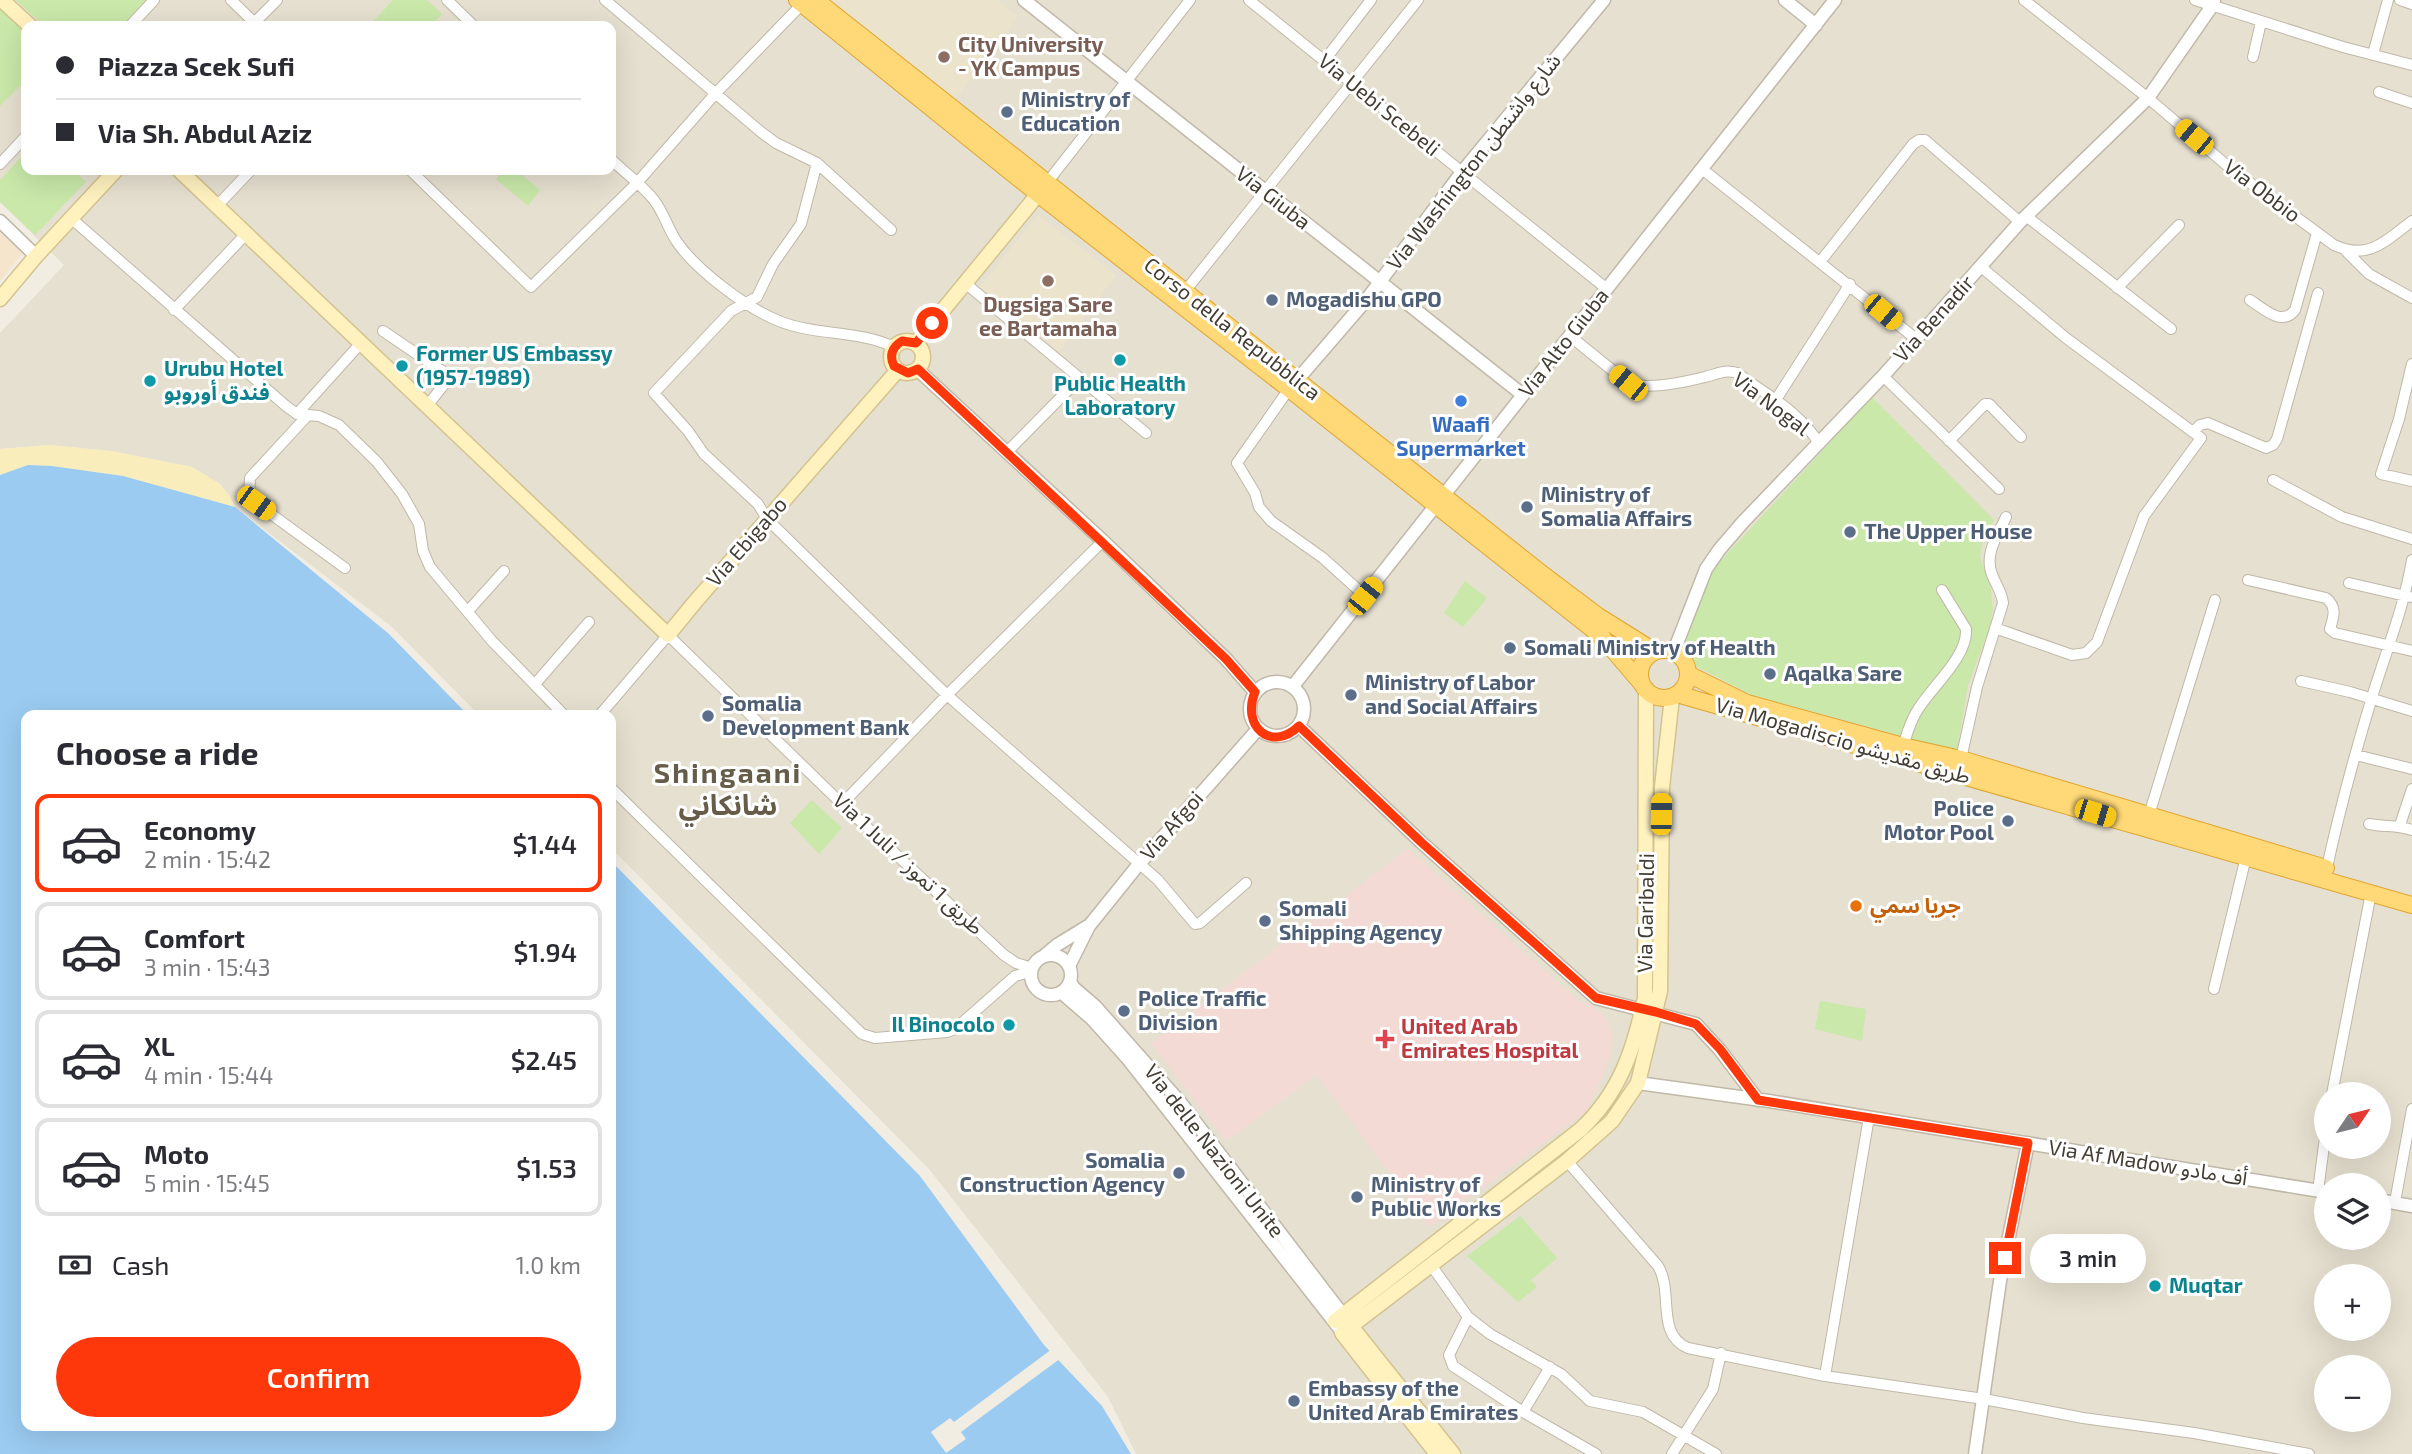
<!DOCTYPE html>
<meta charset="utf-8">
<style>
body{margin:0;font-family:"Exo 2","Noto Sans Arabic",sans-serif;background:#f7f7f7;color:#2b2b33;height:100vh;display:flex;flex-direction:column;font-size:26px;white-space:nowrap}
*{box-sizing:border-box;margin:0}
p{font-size:23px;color:#7c7c81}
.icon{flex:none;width:38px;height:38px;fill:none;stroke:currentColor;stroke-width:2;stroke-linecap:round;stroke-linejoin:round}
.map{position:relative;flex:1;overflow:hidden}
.panel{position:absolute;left:21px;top:710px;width:595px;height:721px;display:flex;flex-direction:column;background:#fff;border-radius:14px;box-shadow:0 7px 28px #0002}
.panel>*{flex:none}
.top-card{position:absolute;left:21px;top:21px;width:595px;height:154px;border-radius:14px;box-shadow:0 7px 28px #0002;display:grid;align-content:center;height:154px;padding:0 35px;background:#fff}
.needle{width:46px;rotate:55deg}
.controls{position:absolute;left:2314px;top:1082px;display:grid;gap:14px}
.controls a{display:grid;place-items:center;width:77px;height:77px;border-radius:50%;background:#fff;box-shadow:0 7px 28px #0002;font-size:35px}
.end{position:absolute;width:32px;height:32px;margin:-16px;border:9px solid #ff380c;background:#fff;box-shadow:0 0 0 4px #fff}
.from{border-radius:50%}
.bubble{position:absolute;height:49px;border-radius:24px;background:#fff;box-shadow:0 7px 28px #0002;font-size:23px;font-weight:600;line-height:49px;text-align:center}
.car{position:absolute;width:21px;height:42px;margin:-21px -10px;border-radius:9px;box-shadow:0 0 5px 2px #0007;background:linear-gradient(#f5c518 24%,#345 0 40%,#f5c518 0 76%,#345 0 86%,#f5c518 0)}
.top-card b{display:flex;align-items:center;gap:24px;height:66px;font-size:26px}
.top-card b+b{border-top:2px solid #e1e1e2}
.top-card i{width:18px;height:18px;background:#2b2b33}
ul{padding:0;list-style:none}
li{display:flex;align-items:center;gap:21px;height:98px;margin:0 14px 10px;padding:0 21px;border:4px solid #e1e1e2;border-radius:14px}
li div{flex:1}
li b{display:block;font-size:26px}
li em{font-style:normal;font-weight:600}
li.active{border-color:#ff380c}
li>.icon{width:63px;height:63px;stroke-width:1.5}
h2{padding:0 35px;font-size:32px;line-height:84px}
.pay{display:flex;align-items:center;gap:18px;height:77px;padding:0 35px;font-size:26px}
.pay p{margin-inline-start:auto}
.cta{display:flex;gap:14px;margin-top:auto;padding:14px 35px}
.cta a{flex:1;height:80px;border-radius:42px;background:#ff380c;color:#fff;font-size:28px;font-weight:600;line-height:80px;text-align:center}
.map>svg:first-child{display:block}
.residential{fill:#e6e0d0;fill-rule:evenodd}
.commercial{fill:#f5e5cc}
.education{fill:#ebe3cb}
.medical{fill:#f3dad4}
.green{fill:#c9e8a9}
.sand{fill:#f8edbb}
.water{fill:#9bcbf1}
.pier{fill:#f2ede2}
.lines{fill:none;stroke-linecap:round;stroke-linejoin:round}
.minor-casing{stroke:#c0b8a8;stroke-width:12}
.tertiary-casing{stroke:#c0b8a8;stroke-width:15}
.secondary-casing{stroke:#d3c390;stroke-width:17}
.trunk-casing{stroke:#e0a42d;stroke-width:18}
.minor{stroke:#fff;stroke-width:10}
.tertiary{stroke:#fff;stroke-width:12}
.secondary{stroke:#fff2bf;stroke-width:14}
.trunk{stroke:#ffd877;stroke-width:16}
.route{stroke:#ff380c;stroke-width:9}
.education-dot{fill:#8d6e63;stroke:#fff;stroke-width:2.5}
.service-dot{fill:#5c6f8a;stroke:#fff;stroke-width:2.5}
.culture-dot{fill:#0f9aa8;stroke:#fff;stroke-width:2.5}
.shop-dot{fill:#3f7fe0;stroke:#fff;stroke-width:2.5}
.food-dot{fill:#e8710a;stroke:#fff;stroke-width:2.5}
.health-dot{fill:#e0444e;stroke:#fff;stroke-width:2.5}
.labels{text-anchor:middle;stroke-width:6;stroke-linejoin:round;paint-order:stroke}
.education-label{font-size:21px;font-weight:bold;fill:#785e54;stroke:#fff;text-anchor:start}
.service-label{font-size:21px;font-weight:bold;fill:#4e5e75;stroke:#fff;text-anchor:start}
.street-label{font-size:21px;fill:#433d33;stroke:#fff}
.culture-label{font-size:21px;font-weight:bold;fill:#0d838f;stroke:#fff;text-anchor:start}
.shop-label{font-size:21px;font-weight:bold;fill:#366cbe;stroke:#fff}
.food-label{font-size:21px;font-weight:bold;fill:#c56008;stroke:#fff;text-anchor:start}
.health-label{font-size:21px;font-weight:bold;fill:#be3a42;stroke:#fff;text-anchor:start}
.district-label{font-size:28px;font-weight:bold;letter-spacing:2px;fill:#665c4a;stroke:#fff}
</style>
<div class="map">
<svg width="2412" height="1454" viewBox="0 0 2412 1454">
<rect width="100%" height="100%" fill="#f2ede2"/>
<path class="residential" d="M0,0H2412V1454H1136L1108,1397L929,1169L611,848V716H480L392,627L235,507L229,495L220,484L192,467L111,451L49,445L0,449V333L64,265L0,202ZM26,26H611V170H26ZM2326,1094H2378V1146H2326ZM2326,1185H2378V1237H2326ZM2326,1276H2378V1328H2326ZM2326,1367H2378V1419H2326Z"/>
<path class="commercial" d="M0,229L25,251L0,281Z"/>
<path class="education" d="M827,0H997L1018,16L956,98Z
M1038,215L1116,275L1059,352L980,287Z"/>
<path class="medical" d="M1408,849L1579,1001L1592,1005L1606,1018L1613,1035L1610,1058L1587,1111L1429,1227L1317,1075L1226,1141L1151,1043Z"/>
<path class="green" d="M16,0H148L124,26H44Z
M393,0H427L442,14L431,26H369Z
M0,5L26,30V91L20,86L0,106Z
M26,152V170H73L86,182L35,235L0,202V180Z
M504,170H516L540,190L528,206L496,179Z
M1872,397L1994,520L1983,539L1980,556L1991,589L1993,610L1990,627L1968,685L1957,751L1752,695L1693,665L1683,650L1705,584L1717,565Z
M1465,581L1487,598L1463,627L1444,613Z
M812,800L842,828L819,854L790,823Z
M1820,1001L1866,1009L1862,1041L1815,1029Z
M1520,1216L1557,1258L1531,1280L1537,1287L1518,1302L1467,1256Z"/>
<path class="sand" d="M49,445L111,451L192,467L220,484L229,495L235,507L123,476L52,466L28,465L0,475V449Z"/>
<path class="water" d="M28,465L52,466L123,476L235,507L389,634L469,716H26V1426H611V861L920,1176L1044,1345L1102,1406L1131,1454H0V475Z"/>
<path class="pier" d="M1052,1349L1061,1358L961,1432L966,1439L946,1453L931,1432L950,1418L954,1422Z"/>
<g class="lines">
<g class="minor-casing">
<path id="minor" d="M231,0L258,26
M447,0L474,26
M605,0L761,132L776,143L817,163L891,230
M1249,0L1607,289
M2024,0L2148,98L2230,168L2334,245C2369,261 2385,241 2412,221
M2195,0L2343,47L2412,65
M2400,0L2412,4
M130,26L154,0
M251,26L277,0
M2373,54L2388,0
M2253,57L2261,22
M1324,61L1371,0
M2379,92L2412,103
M611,159C625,173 642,185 654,200C664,213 668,229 677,242C696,270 748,309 779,321C816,336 859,330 894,347
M817,163L801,224L773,264L757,297L731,311L654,393L688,431L704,454L758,504L767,519L947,695L1158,880L1195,924L1200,923L1246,883
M0,164L26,136
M1702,169L1915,338
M410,170L531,287L636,184L715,94L804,2
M1046,184L1190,0
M217,206L251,170
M2026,216L2171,329
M72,219L286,406L297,414L319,416L339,425L377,462L402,494L419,524L423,551L430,567L492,641L565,716
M2346,251L2369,274L2412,298
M1820,262L1913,144L1919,140H1925L2020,222
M1981,267L2066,338L2201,438L2144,516L2097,642L2086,653L2072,655L1995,628
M965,283L1146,433
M2117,288L2179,225
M1182,295L1418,0
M2250,300C2264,309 2282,327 2295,310L2317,233
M174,310L246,234
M383,331L442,371L446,382L427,406
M1570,336L1628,383C1647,390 1685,382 1705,377C1717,374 1725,369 1737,373C1764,393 1803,414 1819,444
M2412,364L2399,419L2381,474L2412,481
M1883,376L1999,489
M1289,389L1237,463L1255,493L1259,507L1271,521L1323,558L1365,596
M1775,401L1850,284
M297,414L361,343
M308,415L250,478L249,495L256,503L345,568
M2193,432L2200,425L2208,423L2266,448L2273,445L2277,439L2318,293
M1949,441L1985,404H1989L2021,437
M1007,452L1079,379
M2273,480L2342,517L2412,539
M2248,580L2326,598C2337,607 2334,616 2330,629L2335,633L2412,651
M2349,583L2410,597
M468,611L504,571
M2301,681L2350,692L2412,711
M535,684L589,622
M599,716L668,635L842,804L1004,955L1016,963L1032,968
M1902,751C1906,735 1911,718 1921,705C1935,684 1968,655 1966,629L1942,590
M2356,755L2412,769
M1961,759L1977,687L2003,603C2002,593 1997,586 1993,577C1983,555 1997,537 2006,517
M611,788L862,1034L875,1038L947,1032L955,1029L1015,976L1030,972
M842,804L947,695L1103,541
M2149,815L2215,600
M2369,824C2385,827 2398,825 2412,830
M2400,825L2412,789
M2326,872C2339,812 2355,753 2373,694C2387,649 2404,607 2412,560
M2214,989L2246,857
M2332,1094L2371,893
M1567,1161L1658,1266C1674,1292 1655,1334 1688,1348L1825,1376L1984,1399L2083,1418L2194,1433L2309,1454
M2318,1191L2326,1130
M2395,1202L2412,1109
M1431,1265L1468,1317L1490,1334L1561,1374L1590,1401L1643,1412L1716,1454
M1468,1317L1449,1355L1453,1366L1523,1412L1596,1454
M1825,1376L1869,1117
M1523,1412L1550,1367
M1672,1454L1713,1389L1721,1353"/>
</g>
<g class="tertiary-casing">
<path id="tertiary" d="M1024,0L1523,395
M1785,0L1816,25
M0,221L36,256
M917,369L1103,541L1226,659L1255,692
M1292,386L1367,299L1462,172L1604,0
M1674,651L1706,569L1719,550L1743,522L1883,376L2020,222L2148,98L2212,6L2214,0
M1250 709a27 27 0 1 1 54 0a27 27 0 1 1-54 0Z
M1293,686L1835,0
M1299,726L1421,842L1596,998L1696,1024L1720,1050L1758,1100
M1031 975a20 20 0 1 1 40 0a20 20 0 1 1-40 0Z
M1045,955L1057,945L1088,926
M1069,966L1089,926L1139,864L1258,729
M1070,982L1074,988L1095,1006L1180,1102L1349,1323
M1062,993L1092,1019L1128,1059L1340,1329
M1638,1083L1769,1101L2326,1192
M2378,1200L2412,1206
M1975,1454L2000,1281L2028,1143"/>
</g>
<g class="secondary-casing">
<path id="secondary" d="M2,0L30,26
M179,170L668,635L695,602L898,370
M0,299L36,256L116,170
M891 357a16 16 0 1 1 32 0a16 16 0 1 1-32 0Z
M916,343L1044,187
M1335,1321L1580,1130C1620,1093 1634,1049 1645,998L1646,691
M1351,1326L1453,1454
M1437,1454L1342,1333L1567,1161L1612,1121L1638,1083L1660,991L1662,787L1672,697"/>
</g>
<g class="trunk-casing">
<path id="trunk" d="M797,0L1038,194L1289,389L1601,636L1642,684
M816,0L1545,576L1598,616L1654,651
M1640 674a24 24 0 1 1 48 0a24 24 0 1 1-48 0Z
M1688,674L1747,703L1903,746L1961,759L2326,868
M1677,694C1922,765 2168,833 2412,905"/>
</g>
<use href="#minor" class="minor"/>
<use href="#tertiary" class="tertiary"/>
<use href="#secondary" class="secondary"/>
<use href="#trunk" class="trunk"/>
</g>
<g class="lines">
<path class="route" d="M932,323L916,343L902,341C892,347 889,356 894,366L908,373L918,369L1226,659L1255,692C1241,726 1271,753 1299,726L1421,842L1596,998L1656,1012L1696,1024L1720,1049L1758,1100L2028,1143L2005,1258"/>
</g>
<g class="education-dot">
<circle cx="944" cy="57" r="7"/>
<circle cx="1048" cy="281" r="7"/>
</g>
<g class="service-dot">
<circle cx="1007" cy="112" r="7"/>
<circle cx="1272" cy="300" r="7"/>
<circle cx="1527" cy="507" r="7"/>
<circle cx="1850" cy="532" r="7"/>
<circle cx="1510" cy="648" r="7"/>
<circle cx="1770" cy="674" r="7"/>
<circle cx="1351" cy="695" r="7"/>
<circle cx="708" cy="716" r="7"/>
<circle cx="2008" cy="821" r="7"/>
<circle cx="1265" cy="921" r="7"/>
<circle cx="1124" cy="1011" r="7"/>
<circle cx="1179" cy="1173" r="7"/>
<circle cx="1357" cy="1197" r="7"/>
<circle cx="1294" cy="1401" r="7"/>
</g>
<g class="culture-dot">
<circle cx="1120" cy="360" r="7"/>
<circle cx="402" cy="366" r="7"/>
<circle cx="150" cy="381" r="7"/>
<circle cx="1009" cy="1025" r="7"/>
<circle cx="2155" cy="1286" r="7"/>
</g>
<circle class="shop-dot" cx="1461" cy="401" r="7"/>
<circle class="food-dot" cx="1856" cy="906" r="7"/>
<path class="health-dot" d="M1381.5 1028.5h7v7h7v7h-7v7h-7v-7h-7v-7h7z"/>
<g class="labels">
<g class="education-label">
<text x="958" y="52">City University<tspan x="958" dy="24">- YK Campus</tspan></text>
<text x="1048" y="312" text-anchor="middle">Dugsiga Sare<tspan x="1048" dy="24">ee Bartamaha</tspan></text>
</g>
<g class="service-label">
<text x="1021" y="107">Ministry of<tspan x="1021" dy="24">Education</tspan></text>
<text x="1286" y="307">Mogadishu GPO</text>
<text x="1541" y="502">Ministry of<tspan x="1541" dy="24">Somalia Affairs</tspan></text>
<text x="1864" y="539">The Upper House</text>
<text x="1524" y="655">Somali Ministry of Health</text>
<text x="1784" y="681">Aqalka Sare</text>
<text x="1365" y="690">Ministry of Labor<tspan x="1365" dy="24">and Social Affairs</tspan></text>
<text x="722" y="711">Somalia<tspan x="722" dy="24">Development Bank</tspan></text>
<text x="1994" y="816" text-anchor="end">Police<tspan x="1994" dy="24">Motor Pool</tspan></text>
<text x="1279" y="916">Somali<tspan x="1279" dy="24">Shipping Agency</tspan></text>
<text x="1138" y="1006">Police Traffic<tspan x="1138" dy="24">Division</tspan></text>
<text x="1165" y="1168" text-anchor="end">Somalia<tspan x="1165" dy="24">Construction Agency</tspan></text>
<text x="1371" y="1192">Ministry of<tspan x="1371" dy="24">Public Works</tspan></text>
<text x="1308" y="1396">Embassy of the<tspan x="1308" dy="24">United Arab Emirates</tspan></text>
</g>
<g class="street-label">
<text transform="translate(1379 105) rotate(39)" y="7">Via Uebi Scebeli</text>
<text transform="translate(1474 162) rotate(-52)" y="7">Via Washington شارع واشنطن</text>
<text transform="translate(2262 191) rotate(37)" y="7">Via Obbio</text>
<text transform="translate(1273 198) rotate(38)" y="7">Via Giuba</text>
<text transform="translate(1934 319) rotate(-48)" y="7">Via Benadir</text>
<text transform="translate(1232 329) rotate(38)" y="7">Corso della Repubblica</text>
<text transform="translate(1564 343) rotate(-52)" y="7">Via Alto Giuba</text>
<text transform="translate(1771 404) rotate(37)" y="7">Via Nogal</text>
<text transform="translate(747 542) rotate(-49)" y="7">Via Ebigabo</text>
<text transform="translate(1843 741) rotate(16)" y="7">Via Mogadiscio طريق مقديشو</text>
<text transform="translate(1172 826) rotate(-49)" y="7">Via Afgoi</text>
<text transform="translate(908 864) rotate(43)" y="7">Via 1 Juli / طريق 1 تموز</text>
<text transform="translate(1646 913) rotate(-89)" y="7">Via Garibaldi</text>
<text transform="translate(1214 1151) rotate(52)" y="7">Via delle Nazioni Unite</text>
<text transform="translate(2148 1163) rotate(9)" y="7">Via Af Madow أف مادو</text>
</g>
<g class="culture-label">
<text x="416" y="361">Former US Embassy<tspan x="416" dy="24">(1957-1989)</tspan></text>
<text x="164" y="376">Urubu Hotel<tspan x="164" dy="24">فندق أوروبو</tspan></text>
<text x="1120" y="391" text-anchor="middle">Public Health<tspan x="1120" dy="24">Laboratory</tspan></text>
<text x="995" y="1032" text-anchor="end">Il Binocolo</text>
<text x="2169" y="1293">Muqtar</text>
</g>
<g class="shop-label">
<text x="1461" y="432">Waafi<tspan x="1461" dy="24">Supermarket</tspan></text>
</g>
<g class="food-label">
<text x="1870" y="913">جريا سمي</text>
</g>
<g class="health-label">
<text x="1401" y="1034">United Arab<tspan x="1401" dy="24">Emirates Hospital</tspan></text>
</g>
<g class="district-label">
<text x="728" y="783">Shingaani<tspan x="728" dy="32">شانكاني</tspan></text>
</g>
</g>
</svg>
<div class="controls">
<a><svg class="needle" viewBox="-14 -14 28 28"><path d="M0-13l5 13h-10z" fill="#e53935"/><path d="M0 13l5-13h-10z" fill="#7c7c81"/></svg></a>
<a><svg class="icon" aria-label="layers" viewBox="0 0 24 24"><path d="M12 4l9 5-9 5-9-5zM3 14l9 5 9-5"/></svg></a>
<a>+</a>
<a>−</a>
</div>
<i class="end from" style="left:932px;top:323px"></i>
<i class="end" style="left:2005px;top:1258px"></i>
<div class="bubble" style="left:2030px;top:1234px;width:116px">3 min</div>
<i class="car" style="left:2194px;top:137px;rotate:310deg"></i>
<i class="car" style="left:1883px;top:312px;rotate:130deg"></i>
<i class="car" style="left:1628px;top:383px;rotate:309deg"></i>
<i class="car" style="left:256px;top:503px;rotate:126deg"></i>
<i class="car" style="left:1365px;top:596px;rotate:39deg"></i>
<i class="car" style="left:2095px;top:813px;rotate:107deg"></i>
<i class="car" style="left:1661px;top:814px;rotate:1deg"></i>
<div class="top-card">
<b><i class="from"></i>Piazza Scek Sufi</b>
<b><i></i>Via Sh. Abdul Aziz</b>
</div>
<section class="panel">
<h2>Choose a ride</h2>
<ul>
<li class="active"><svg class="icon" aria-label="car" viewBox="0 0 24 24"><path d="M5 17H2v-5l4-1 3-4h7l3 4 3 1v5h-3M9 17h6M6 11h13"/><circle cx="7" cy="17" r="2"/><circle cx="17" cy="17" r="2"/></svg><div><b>Economy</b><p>2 min · 15:42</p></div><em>$1.44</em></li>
<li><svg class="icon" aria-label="car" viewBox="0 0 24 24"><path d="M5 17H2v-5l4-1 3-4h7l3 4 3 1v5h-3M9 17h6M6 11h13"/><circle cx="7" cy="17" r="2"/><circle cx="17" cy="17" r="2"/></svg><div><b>Comfort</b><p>3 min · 15:43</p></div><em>$1.94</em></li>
<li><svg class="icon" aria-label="car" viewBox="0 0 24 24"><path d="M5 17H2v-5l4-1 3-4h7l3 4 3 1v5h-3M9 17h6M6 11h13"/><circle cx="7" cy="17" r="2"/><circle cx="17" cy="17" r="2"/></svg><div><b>XL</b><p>4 min · 15:44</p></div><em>$2.45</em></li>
<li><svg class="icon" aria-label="car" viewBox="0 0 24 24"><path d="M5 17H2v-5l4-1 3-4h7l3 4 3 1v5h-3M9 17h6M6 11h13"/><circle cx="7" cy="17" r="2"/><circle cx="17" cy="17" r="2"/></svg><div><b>Moto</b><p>5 min · 15:45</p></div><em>$1.53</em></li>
</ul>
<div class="pay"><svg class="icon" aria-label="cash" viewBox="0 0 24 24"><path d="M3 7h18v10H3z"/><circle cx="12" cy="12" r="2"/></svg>Cash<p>1.0 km</p></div>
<div class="cta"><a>Confirm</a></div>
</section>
</div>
